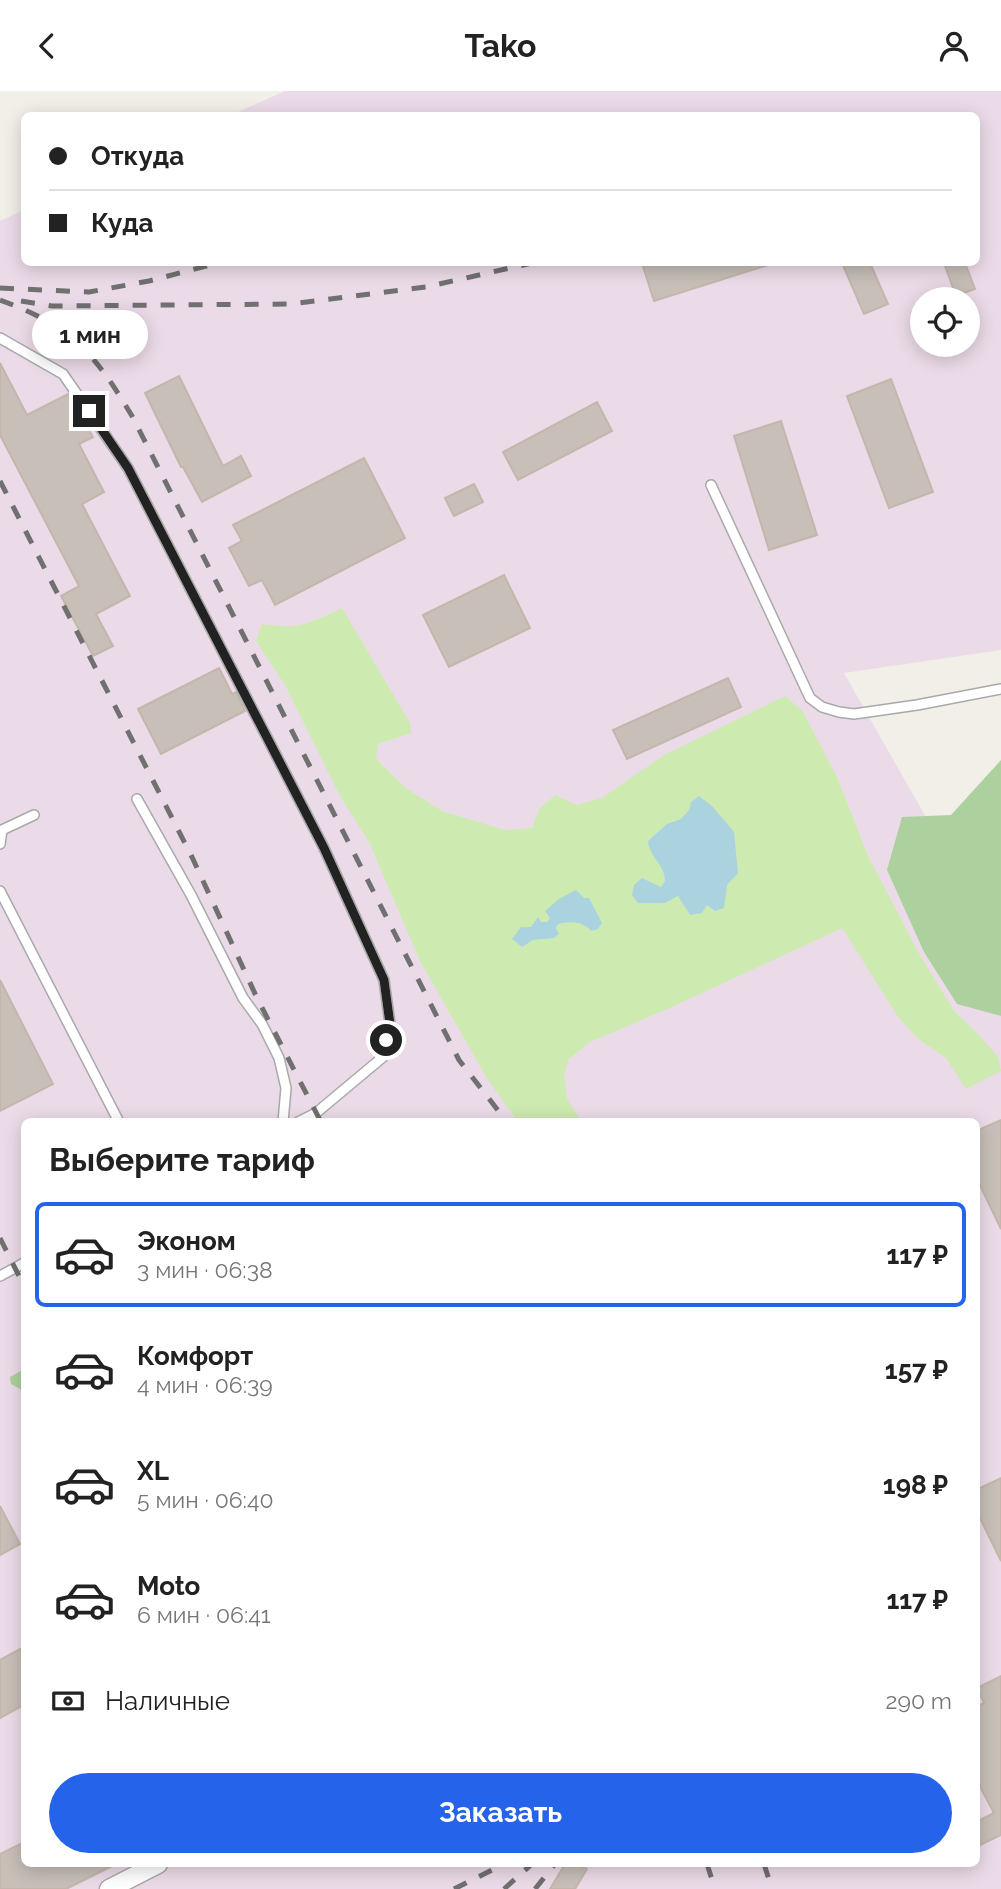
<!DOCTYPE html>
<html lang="ru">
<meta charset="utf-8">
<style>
body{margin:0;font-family:Raleway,sans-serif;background:#f2f2f2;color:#222;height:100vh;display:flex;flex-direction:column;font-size:26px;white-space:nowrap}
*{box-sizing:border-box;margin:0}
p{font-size:23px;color:#767676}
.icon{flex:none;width:38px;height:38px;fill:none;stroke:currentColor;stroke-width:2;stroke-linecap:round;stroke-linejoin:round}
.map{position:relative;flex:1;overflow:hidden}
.details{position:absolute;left:21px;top:1027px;width:959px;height:749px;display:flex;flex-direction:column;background:#fff;border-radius:10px;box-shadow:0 4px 18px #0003}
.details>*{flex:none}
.banner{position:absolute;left:21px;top:21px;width:959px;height:154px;border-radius:10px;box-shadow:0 4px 18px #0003;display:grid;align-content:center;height:154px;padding:0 28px;background:#fff}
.tools{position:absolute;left:910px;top:196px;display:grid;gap:14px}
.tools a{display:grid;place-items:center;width:70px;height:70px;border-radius:50%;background:#fff;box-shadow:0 4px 18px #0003;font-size:35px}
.end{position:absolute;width:32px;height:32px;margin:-16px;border:9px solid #222;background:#fff;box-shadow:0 0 0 4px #fff}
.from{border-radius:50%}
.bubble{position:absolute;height:49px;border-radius:24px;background:#fff;box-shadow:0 4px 18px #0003;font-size:23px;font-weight:700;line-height:49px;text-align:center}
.banner b{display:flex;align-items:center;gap:24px;height:66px;font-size:26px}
.banner b+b{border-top:2px solid #e0e0e0}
.banner i{width:18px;height:18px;background:#222}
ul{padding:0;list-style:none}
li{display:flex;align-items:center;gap:21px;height:105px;margin:0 14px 10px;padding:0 14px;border:4px solid transparent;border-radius:10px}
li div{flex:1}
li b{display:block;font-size:26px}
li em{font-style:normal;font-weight:700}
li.on{border-color:#2563eb}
li>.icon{width:63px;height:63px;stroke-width:1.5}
h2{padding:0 28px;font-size:32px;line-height:84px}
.pay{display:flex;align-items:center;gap:18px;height:77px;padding:0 28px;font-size:26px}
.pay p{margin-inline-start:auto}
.cta{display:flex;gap:14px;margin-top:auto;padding:14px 28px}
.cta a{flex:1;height:80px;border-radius:42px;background:#2563eb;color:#fff;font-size:28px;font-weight:700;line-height:80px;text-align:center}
header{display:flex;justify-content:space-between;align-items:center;height:91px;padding:0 28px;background:#fff;font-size:32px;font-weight:700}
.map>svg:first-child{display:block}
.industrial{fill:#ebdbe8;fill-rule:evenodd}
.grass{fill:#cdebb0}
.forest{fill:#add19e}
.water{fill:#aad3df}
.building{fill:#c7bfb8;stroke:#c4b6ab;stroke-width:2}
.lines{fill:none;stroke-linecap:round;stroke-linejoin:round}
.service-casing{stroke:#a9a9a9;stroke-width:12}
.minor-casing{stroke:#a9a9a9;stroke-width:21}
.service{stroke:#fff;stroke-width:9}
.minor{stroke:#fff;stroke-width:18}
.rail{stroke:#707070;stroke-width:5;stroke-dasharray:14 14;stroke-linecap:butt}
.route{stroke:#222;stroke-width:9}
</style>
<header><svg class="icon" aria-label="back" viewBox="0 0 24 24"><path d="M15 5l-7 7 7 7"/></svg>Tako<svg class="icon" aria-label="person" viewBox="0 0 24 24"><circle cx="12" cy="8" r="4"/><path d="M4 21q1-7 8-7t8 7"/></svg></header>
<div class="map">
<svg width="1001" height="1798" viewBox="0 0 1001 1798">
<rect width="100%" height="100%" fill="#f2efe9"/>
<path class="industrial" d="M285,0H1001V559L844,582L1001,858V1798H0V130L24,119V172H976V24H231ZM922,208H968V254H922ZM24,1031H976V1773H24Z"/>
<path class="grass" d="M342,517L410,632L411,642L378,653L376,668L407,698L442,720L505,739L532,737L539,718L555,704L577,714L602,707L664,664L785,605L802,619L837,686L868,765L921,866L954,920L979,944L998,966L1001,980L966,998L946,967L917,947L898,926L842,837L674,915L588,952L568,969L564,985L567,1008L582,1031H518L488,989L420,870L369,751L340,705L285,594L256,550L262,533C299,539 310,532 342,517Z"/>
<path class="forest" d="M1001,669V925L957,913L924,861L887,779L902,726L951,724Z
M24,1278V1306L20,1298L11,1293L10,1286Z"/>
<path class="water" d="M699,705L712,715L734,741L738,782L727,794L724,817L715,820L707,814L702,822L690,824L678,805L665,812H638L632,804L634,794L642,787L661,796L665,790C665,773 649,766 648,750L667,733L681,728L689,719L691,711Z
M576,799L584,807H589L602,832L598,838L591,840C584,830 569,830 558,833L556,837L559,843L554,847L533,849L522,856L512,848L521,836H531L538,826L541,831H547L550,827L545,820L559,808Z"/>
<path class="building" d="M642,172H768V174L654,210Z
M842,172H870L888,213L864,223Z
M944,172H965L975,198L956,205Z
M0,272L27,324L68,303L93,346L79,353L104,401L82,413L130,505L96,523L113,555L93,565L61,505L79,495L0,344Z
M179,285L223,375L241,365L251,385L202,411L183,376H181L145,302Z
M891,288L933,401L889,417L847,305Z
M597,311L612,340L518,389L503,361Z
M781,330L817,444L769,459L734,345Z
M364,367L405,447L275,514L262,489L249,495L229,457L242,450L233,434Z
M474,393L483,411L454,425L445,407Z
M504,484L530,537L449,576L423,524Z
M219,577L232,603L236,601L245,620L161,663L138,618Z
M728,587L741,616L627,668L613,639Z
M0,889L53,993L0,1020Z
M1001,1029V1138L976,1086V1040Z
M1001,1387V1470L976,1419V1399Z
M0,1415L20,1453L0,1464Z
M24,1556V1614L0,1627V1569Z
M1001,1585V1744L976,1756V1731L994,1722L976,1688V1616L984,1612L977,1597Z
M24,1751V1773H116L66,1798H0V1763Z
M565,1773H577L587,1778L575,1798H550Z"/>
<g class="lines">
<g class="service-casing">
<path id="service" d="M0,247L63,283L128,377L324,757L384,889L390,933L383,966L316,1022L298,1031
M711,394L810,607L822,616L839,621L854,623L917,614L1001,598
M137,708L191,804L243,907L262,933L279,967L286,997L283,1031
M0,753L2,739L34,724
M0,800L119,1031
M0,1185L24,1172"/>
</g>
<g class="minor-casing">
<path id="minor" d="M109,1798L158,1773"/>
</g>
<use href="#service" class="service"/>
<use href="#minor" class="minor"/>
<path class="rail" d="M0,197L89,201L149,190L218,172
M0,209C71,235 94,261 132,325L459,969L507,1031
M21,210L52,215L290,213L426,196L532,172
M0,390L192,766L257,907L321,1031
M0,1147L24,1195
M707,1773L715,1798
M764,1773L772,1798
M454,1798L504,1773
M504,1798L532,1773
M535,1798L555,1773"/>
</g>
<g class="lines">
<path class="route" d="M89,320L128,377L324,757L384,889L390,933L386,949"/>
</g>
</svg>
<div class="tools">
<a><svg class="icon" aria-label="locate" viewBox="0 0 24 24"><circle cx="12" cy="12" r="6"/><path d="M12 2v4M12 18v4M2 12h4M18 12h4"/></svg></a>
</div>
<i class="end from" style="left:386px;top:949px"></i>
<i class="end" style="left:89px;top:320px"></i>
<div class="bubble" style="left:32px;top:219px;width:116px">1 мин</div>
<div class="banner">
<b><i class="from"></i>Откуда</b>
<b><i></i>Куда</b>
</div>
<section class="details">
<h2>Выберите тариф</h2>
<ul>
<li class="on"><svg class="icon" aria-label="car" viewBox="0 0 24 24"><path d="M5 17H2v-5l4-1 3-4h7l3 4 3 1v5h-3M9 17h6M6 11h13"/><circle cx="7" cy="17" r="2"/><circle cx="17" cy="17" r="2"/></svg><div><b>Эконом</b><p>3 мин · 06:38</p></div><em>117 ₽</em></li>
<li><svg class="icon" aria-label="car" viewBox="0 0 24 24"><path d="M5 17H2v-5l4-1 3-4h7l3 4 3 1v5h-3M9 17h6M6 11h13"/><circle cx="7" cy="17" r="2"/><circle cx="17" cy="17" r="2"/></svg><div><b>Комфорт</b><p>4 мин · 06:39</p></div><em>157 ₽</em></li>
<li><svg class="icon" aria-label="car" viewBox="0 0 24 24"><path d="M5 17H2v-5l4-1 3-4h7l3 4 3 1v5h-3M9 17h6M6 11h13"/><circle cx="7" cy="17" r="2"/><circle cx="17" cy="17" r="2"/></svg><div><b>XL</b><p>5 мин · 06:40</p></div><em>198 ₽</em></li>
<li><svg class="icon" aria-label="car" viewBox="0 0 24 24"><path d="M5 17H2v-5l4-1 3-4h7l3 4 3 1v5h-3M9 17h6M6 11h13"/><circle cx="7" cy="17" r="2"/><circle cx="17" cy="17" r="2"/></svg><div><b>Moto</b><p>6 мин · 06:41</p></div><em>117 ₽</em></li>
</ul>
<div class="pay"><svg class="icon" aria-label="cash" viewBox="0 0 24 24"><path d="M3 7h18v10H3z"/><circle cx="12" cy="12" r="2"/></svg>Наличные<p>290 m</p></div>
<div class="cta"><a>Заказать</a></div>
</section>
</div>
